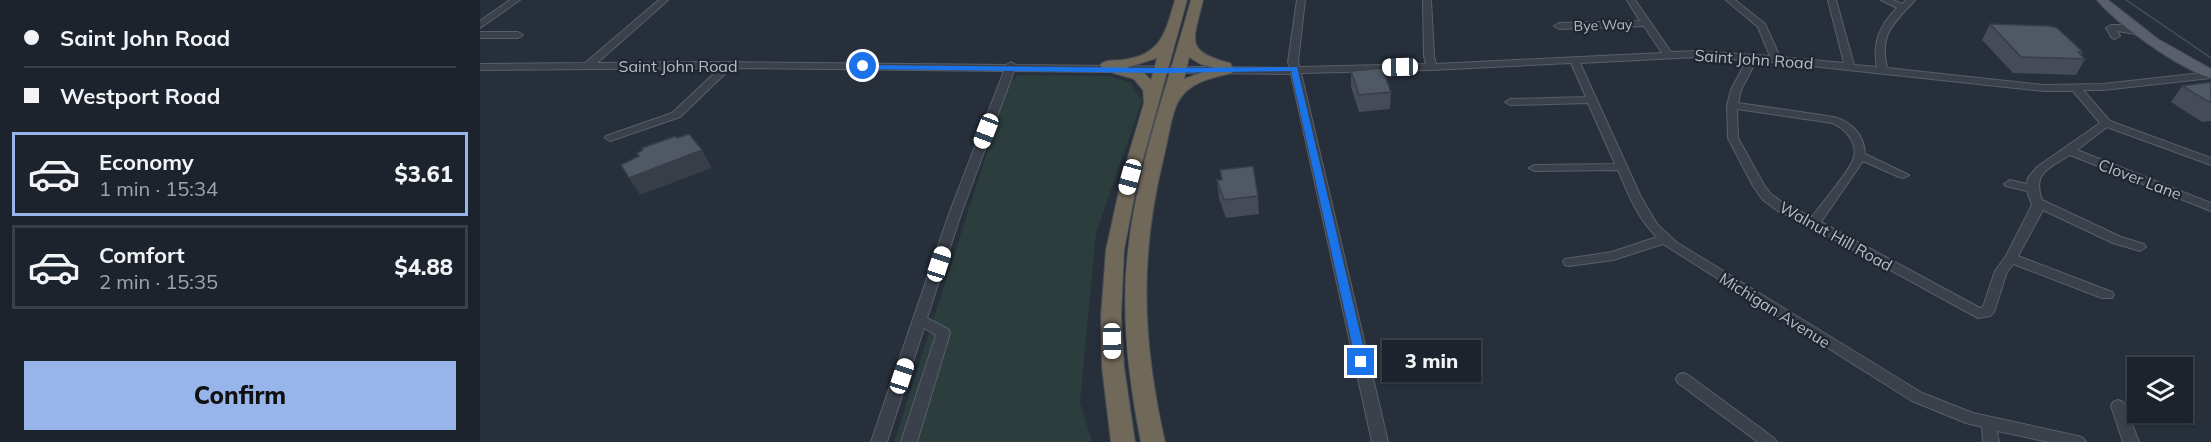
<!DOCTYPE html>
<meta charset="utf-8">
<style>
body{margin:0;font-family:Mulish,sans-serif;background:#2a2f38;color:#f1f3f6;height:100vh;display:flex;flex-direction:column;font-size:22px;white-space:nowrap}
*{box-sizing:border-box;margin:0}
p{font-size:20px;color:#a0a4a9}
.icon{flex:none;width:33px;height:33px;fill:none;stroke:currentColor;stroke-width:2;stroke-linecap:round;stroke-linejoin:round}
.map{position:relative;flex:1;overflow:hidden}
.sheet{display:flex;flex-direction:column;background:#1d232c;width:480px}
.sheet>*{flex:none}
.guide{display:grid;align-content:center;height:132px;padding:0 24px;background:#1d232c}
.buttons{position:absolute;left:1647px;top:357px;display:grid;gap:12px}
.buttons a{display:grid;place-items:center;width:66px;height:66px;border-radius:0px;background:#1d232c;box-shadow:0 2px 4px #0004,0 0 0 2px #3b4048;font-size:30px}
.end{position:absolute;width:27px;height:27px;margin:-14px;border:8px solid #1a73e8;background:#fff;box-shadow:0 0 0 3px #fff}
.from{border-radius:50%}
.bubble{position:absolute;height:42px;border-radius:0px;background:#1d232c;box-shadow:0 2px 4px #0004,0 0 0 2px #3b4048;font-size:20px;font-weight:800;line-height:42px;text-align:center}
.car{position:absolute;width:18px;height:36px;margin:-18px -9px;border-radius:8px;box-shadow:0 0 4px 2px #0007;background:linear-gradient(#fff 24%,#345 0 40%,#fff 0 76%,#345 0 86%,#fff 0)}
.guide b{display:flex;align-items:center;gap:21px;height:57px;font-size:22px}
.guide b+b{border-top:2px solid #3b4048}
.guide i{width:15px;height:15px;background:#f1f3f6}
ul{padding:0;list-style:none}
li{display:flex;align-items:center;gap:18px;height:84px;margin:0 12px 9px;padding:0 12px;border:3px solid #3b4048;border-radius:0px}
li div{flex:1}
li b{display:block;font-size:22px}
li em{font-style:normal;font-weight:800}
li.selected{border-color:#97b5ea}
li>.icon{width:54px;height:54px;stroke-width:1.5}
.action{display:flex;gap:12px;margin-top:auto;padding:12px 24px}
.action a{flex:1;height:69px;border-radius:0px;background:#97b5ea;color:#111;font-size:24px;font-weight:800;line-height:69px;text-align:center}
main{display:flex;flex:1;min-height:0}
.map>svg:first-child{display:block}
.green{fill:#2c3d3e}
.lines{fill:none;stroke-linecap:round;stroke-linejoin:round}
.stream{stroke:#404e64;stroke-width:1.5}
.minor-casing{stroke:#595f69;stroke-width:2}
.major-casing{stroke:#444a54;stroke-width:2}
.highway-casing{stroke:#464c56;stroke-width:2}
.minor{fill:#3b414b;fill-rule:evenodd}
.major{fill:#59606b;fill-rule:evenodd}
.highway{fill:#706859;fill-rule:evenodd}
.wall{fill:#454c57}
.shaded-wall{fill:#383e47}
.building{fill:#505865;stroke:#383e47;stroke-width:1.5}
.route{fill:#1a73e8}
.labels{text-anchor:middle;stroke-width:4.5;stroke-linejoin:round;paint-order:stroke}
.far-street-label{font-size:14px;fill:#b6bcc6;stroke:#202630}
.street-label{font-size:16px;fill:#b6bcc6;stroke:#202630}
</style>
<main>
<section class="sheet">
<div class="guide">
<b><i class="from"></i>Saint John Road</b>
<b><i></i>Westport Road</b>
</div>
<ul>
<li class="selected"><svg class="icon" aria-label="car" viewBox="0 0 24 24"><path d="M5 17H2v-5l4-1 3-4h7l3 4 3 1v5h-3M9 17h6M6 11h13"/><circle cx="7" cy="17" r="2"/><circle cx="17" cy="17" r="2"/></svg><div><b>Economy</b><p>1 min · 15:34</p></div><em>$3.61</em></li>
<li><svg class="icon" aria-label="car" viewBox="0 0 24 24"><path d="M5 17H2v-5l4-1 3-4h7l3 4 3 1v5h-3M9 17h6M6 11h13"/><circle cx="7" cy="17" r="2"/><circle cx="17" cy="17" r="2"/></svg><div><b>Comfort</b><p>2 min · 15:35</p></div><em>$4.88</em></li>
</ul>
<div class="action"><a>Confirm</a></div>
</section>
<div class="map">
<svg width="1731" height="442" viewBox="0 0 1731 442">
<rect width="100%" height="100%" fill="#272f3b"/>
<path class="green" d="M538,75L628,76L650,82L662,101L616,233L600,402L612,442H414L529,84Z"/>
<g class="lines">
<path class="stream" d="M1646,0L1731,58"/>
<g class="minor-casing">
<path id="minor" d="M30,0H40L0,28V21Z
M179,0H188L117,63L227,62L526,65L531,62L536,65L810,68L808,62L817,0H825L818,62L819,67L946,64L944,56L943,0H951L954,56L956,64L1182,53L1164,26L1079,29L1074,26L1079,23L1160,21L1147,0H1155L1191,52L1217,51L1290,56L1278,27L1246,0H1255L1285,24L1300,57L1364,63L1348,0H1356L1374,65L1397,67C1392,42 1400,25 1417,8L1401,0H1413L1422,4L1426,0H1435C1414,24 1399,32 1407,68L1564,85L1623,84L1731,72V78L1623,90H1603L1630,121L1731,158V165L1627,127L1597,150L1731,203V211L1590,155C1569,168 1552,173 1562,200L1641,237L1664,244L1666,247L1660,251L1633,243L1563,210L1538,256L1632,292L1634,295L1632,298H1622L1533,264L1527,272L1514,312L1510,316L1498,318L1330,226L1298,211L1283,200L1273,186L1248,138L1247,105L1251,90L1264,65V60L1217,57L1100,63L1161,197L1177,224L1196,242L1442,393L1493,413L1598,436L1603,438L1606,442H1569L1517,431L1519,442H1503L1502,427L1486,423L1432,401L1183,244L1133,260L1089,266L1085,265L1083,262L1085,259L1132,252L1177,237C1158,219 1148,194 1138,170L1055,171L1049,168L1055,165L1135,164L1108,103L1030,105L1025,102L1030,99L1106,97L1091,63L952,70L821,73L908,442H892L811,74L534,71L481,214L447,318L468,329L470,333L437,442H421L456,335L444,328L407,442H391L469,214L524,71L251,68L200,117L130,141L125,138L126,136L192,113L240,68L0,70V64L105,63ZM1274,60L1564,91H1593L1620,123L1557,167L1548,178L1547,184L1530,180L1524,184L1526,186L1547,191L1552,205L1526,256L1515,271L1503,307L1500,308L1341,222L1383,161L1419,177L1423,178L1429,175L1385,154C1384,135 1372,122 1354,117L1258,103L1261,90L1274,65ZM1257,109L1352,123C1366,128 1379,144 1373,160C1368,173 1341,204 1332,217L1306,205L1291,194L1284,185L1258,138Z
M1646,25L1664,30L1666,32L1661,35L1637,31L1640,36L1635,39L1632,38L1626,28L1631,25Z
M0,32H38L43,35L38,38H0Z
M1203,373L1208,375L1294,438L1297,442H1278L1198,383L1196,379L1198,375Z
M1638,400L1643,402L1645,406L1659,442H1643L1631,406L1633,402Z"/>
</g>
<g class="major-casing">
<path id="major" d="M1617,0H1628L1678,39L1731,69V78C1699,69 1638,25 1617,0Z"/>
</g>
<g class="highway-casing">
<path id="highway" d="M695,0H707L658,177L644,250L641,317L644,367L655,442H631L622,367L621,317L626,250L642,177L664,103L663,90L654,79L633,73L631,69L622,68L620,65C626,59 634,61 642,60C682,55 685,33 695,0ZM677,58L671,80L664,73L646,68Z
M711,0H723C714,40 703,51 750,63L754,70L752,73C731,78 709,82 698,102C691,115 688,141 684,156C659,257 662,340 685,442H661C648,377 640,309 649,243C659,161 689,80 711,0ZM709,57L720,64L734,68L704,79Z"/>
</g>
<use href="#minor" class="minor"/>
<use href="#major" class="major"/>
<use href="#highway" class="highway"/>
</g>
<path class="wall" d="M1510,24L1603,52L1601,55L1605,59L1596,75L1533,73L1502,40Z
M871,71L911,92L910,109L879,112L871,87Z
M1731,82V121L1722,122L1691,102L1702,86Z
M737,180L778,196L779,214L746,218L739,198Z"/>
<path class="shaded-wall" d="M222,150L232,168L160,195L149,178Z"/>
<path class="building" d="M1510,24L1570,26L1577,28L1603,52H1598L1605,59L1541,57Z
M902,68L911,92L879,95L871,71Z
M1731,82V103L1702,86Z
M209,134L222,150L149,178L141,165L159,156L157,153L163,150L162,148L196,136L197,138Z
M773,166L778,196L744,200L737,180H742L740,170Z"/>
<path class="route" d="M380,65L680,68L817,67L887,362L885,365L881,366L876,362L811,71L680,73L383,69L379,66Z"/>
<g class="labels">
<g class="far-street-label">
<text transform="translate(1123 25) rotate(-2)" y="5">Bye Way</text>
</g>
<g class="street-label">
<text transform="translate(1274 59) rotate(4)" y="6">Saint John Road</text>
<text x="198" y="72">Saint John Road</text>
<text transform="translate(1660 179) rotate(21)" y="6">Clover Lane</text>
<text transform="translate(1356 236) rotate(29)" y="6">Walnut Hill Road</text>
<text transform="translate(1295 310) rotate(32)" y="6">Michigan Avenue</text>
</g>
</g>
</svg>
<div class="buttons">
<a><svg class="icon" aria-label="layers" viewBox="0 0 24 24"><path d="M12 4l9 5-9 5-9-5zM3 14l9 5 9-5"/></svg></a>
</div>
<i class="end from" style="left:383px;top:66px"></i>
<i class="end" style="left:881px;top:362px"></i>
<div class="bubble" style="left:902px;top:340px;width:99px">3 min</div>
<i class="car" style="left:920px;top:67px;rotate:269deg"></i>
<i class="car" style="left:506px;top:131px;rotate:201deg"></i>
<i class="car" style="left:650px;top:177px;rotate:195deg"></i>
<i class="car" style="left:459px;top:264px;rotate:18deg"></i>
<i class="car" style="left:632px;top:341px;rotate:179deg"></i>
<i class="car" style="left:422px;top:376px;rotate:18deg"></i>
</div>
</main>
